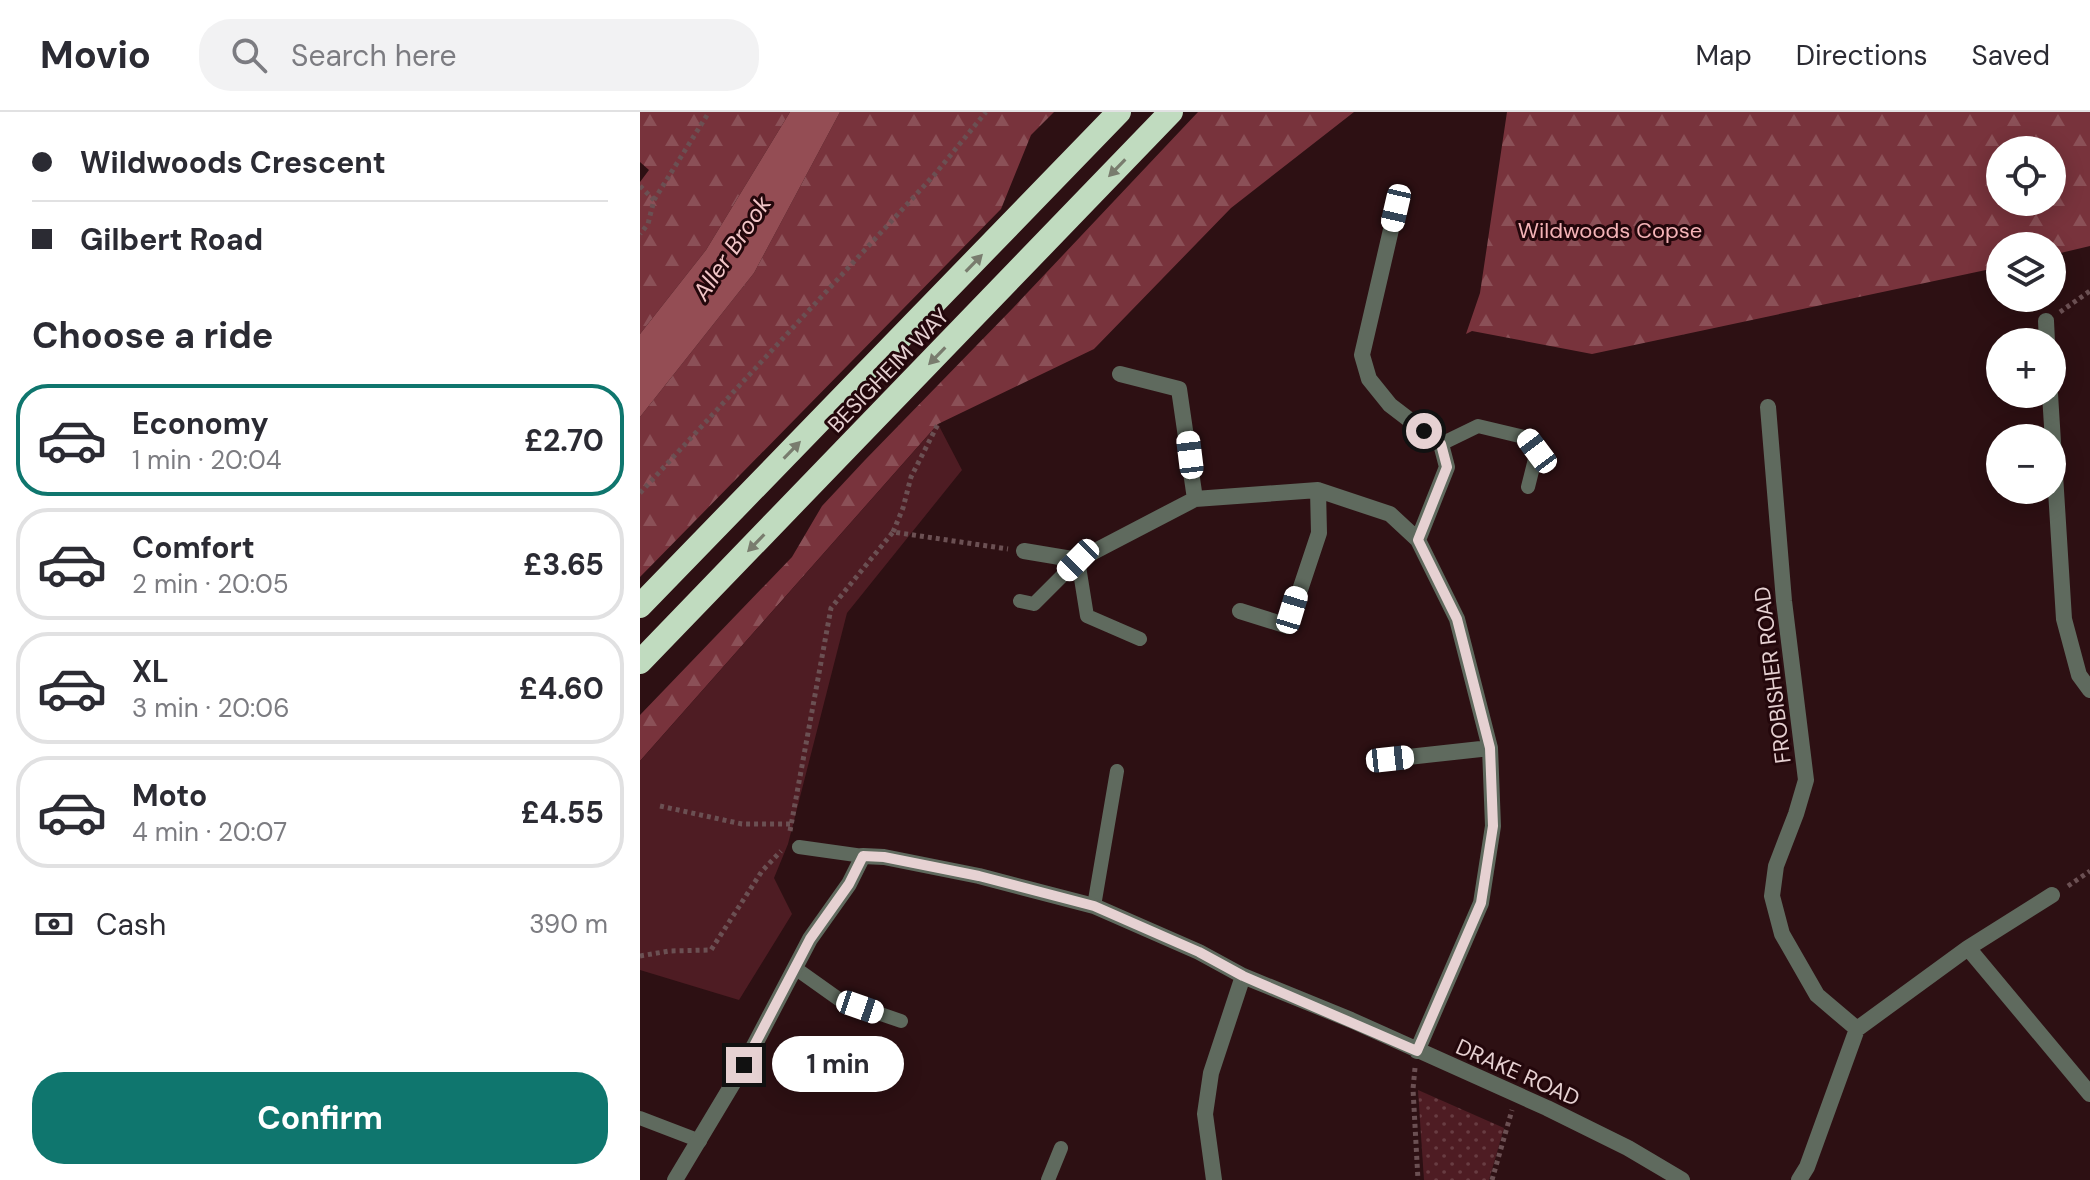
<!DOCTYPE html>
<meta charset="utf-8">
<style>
body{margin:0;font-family:"DM Sans",sans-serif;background:#f2f2f3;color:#2b2b33;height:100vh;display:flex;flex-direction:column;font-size:30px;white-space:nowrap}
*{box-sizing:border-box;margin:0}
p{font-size:26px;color:#7c7c81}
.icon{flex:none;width:44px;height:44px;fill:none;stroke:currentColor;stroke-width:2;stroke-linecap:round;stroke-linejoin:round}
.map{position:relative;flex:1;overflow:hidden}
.drawer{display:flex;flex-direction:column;background:#fff;width:640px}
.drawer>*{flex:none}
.top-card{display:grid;align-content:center;height:176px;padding:0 32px;background:#fff}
.buttons{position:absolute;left:1346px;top:24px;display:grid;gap:16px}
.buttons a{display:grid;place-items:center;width:80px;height:80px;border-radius:50%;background:#fff;box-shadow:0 4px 20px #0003;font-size:40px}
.end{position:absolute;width:36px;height:36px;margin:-18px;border:10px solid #e6d1d2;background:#111;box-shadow:0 0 0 4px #111}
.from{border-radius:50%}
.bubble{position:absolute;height:56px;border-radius:28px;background:#fff;box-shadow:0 4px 20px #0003;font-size:26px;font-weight:700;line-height:56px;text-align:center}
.car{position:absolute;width:24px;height:48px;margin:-24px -12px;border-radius:10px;box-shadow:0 0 6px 2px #0007;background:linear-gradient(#fff 24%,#345 0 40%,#fff 0 76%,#345 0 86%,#fff 0)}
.top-card b{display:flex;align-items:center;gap:28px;height:76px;font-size:30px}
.top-card b+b{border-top:2px solid #e1e1e2}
.top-card i{width:20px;height:20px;background:#2b2b33}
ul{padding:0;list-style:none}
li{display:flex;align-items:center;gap:24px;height:112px;margin:0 16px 12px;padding:0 16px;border:4px solid #e1e1e2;border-radius:32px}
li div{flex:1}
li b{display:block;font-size:30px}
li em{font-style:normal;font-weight:700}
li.on{border-color:#0f766e}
li>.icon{width:72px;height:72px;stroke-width:1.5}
h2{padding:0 32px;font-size:36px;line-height:96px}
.pay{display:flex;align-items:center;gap:20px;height:88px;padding:0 32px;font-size:30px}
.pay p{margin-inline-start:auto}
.action{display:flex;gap:16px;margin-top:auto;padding:16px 32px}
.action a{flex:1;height:92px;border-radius:32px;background:#0f766e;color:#fff;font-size:32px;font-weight:700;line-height:92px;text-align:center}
header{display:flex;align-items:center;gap:48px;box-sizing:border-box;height:112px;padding:0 40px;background:#fff;border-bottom:2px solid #e1e1e2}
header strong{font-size:38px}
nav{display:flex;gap:44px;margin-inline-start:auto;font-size:28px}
.search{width:560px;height:72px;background:#f2f2f3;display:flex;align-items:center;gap:20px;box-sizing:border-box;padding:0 28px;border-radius:32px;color:#7c7c81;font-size:30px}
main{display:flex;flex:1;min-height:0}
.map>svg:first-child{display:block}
.grass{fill:url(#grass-dots)}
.forest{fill:url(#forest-firs);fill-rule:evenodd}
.park{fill:#4e1c23}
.water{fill:#944d54}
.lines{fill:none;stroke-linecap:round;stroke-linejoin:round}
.path{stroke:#6b5053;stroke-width:5;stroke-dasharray:4 4;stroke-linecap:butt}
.lane{stroke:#5f6a5e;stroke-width:14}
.street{stroke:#5f6a5e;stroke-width:16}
.highway{stroke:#c0dbbf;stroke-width:24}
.oneway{fill:#797c6e}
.route{stroke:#e6d1d2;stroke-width:10}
.labels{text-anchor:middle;stroke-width:6;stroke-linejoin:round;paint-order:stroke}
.park-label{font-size:22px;fill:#f4b3b7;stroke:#23070b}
.street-label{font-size:22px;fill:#e6d1d2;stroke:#23070b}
.water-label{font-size:24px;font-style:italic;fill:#f2c6c8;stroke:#23070b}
</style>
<header>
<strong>Movio</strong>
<div class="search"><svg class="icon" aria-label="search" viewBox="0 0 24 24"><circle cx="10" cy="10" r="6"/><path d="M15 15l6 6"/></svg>Search here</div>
<nav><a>Map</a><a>Directions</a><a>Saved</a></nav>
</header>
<main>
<section class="drawer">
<div class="top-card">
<b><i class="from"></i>Wildwoods Crescent</b>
<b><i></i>Gilbert Road</b>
</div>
<h2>Choose a ride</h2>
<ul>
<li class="on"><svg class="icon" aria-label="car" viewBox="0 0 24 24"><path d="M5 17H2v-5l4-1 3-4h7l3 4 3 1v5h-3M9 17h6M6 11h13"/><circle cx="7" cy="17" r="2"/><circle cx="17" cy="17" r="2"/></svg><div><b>Economy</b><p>1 min · 20:04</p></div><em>£2.70</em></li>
<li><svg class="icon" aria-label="car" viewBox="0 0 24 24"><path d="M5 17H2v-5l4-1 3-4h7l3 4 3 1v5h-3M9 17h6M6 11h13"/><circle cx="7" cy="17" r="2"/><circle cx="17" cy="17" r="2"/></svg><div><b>Comfort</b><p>2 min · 20:05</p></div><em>£3.65</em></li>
<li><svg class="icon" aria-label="car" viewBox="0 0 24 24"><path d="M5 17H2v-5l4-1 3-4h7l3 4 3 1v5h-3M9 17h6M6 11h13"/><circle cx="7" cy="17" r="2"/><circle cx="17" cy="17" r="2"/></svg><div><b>XL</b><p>3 min · 20:06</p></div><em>£4.60</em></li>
<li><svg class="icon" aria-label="car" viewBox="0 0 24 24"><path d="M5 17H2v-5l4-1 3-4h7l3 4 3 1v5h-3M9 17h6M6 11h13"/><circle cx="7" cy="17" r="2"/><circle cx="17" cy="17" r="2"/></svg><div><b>Moto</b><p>4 min · 20:07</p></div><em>£4.55</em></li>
</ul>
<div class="pay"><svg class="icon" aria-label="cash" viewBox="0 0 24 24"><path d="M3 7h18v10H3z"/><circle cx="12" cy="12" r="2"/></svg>Cash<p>390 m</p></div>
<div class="action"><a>Confirm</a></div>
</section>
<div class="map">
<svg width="1450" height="1068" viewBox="0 0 1450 1068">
<defs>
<pattern id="grass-dots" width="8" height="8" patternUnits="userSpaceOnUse" patternTransform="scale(2)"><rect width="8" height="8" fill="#4e1c23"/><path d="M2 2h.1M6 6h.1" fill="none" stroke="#683c42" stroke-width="1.8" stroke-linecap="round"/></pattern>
<pattern id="forest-firs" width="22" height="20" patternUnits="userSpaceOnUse" patternTransform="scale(2)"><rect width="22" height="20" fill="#78333c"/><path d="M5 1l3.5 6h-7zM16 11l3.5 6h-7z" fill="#8b5057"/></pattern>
</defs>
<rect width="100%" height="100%" fill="#2d1013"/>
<path class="grass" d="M778,978L864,1016L849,1068H784Z"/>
<path class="forest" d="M0,0H150L66,138L0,222V70L9,58L0,50Z
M200,0H414L391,23L361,97L0,465V305L114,161Z
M558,0H714L591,96L454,237L298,312L0,649V603L152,445L182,394L225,348L373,196Z
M867,0H1450V134L1412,143V134H1360V155L952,242L832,219L826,222L840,181ZM1412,38V90H1360V38Z"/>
<path class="park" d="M298,312L322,358L207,501L148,732L134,766L152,802L99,888L0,858V649Z"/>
<path class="water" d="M150,0H200L114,161L0,305V222L66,138Z"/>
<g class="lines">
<path class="path" d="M0,74L14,88L8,112L0,122
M14,88L69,0
M1420,200L1450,179
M0,381L295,62L346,0
M253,420L263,396L271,365L298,312
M20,694L102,712H152
M150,719L191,496L253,420L368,437
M1428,774L1450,759
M0,844L29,839L71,838L122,759L141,739
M775,956L773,977L778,1068
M852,1068L872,998"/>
<path class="lane" d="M801,332L838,314L888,326L897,339L888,375
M438,448L447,504L500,527
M380,489L394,492L438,448
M159,735L223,744
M454,794L477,659
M155,856L200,888L261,909
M0,1006L60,1029
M408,1068L421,1036"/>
<path class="street" d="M756,96L722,243L729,267L750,293L801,332L807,355L778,428
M1406,209L1407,230
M480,262L539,277L555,387
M1410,282L1424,507L1439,563L1450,578
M1128,295L1144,489L1166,668L1156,702L1136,754L1132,784L1142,822L1177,883L1217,917L1167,1055L1159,1068
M384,439L438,448L555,387L678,378L750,402L778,428L817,507L850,636L853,714L841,791L777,939
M600,499L648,514L679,421L678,378
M750,647L850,636
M1328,836L1450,982
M1217,917L1328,836L1412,783
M35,1068L104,953L170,827L209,772L223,744L244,745L339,764L454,794L559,840L603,864L711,908L907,996L988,1036L1042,1068
M574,1068L565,1002L571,961L603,864"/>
<path class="highway" d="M0,494L479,0
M0,550L531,0"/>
</g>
<defs><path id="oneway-solid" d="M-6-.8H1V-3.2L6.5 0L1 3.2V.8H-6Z" transform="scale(2)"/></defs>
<g class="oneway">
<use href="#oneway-solid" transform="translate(477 56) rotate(134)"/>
<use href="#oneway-solid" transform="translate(334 151) rotate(-46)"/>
<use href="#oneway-solid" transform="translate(297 244) rotate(134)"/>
<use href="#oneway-solid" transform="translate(152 338) rotate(-46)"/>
<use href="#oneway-solid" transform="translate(116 431) rotate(134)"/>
</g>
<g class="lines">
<path class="route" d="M104,953L170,827L209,772L223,744L244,745L339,764L454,794L559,840L603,864L777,939L841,791L853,714L850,636L817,507L778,428L807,355L801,332L784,319"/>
</g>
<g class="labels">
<g class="park-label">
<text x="970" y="126">Wildwoods Copse</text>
</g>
<g class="street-label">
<text transform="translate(248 258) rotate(-46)" y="8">BESIGHEIM WAY</text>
<text transform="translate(1132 563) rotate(-97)" y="8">FROBISHER ROAD</text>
<text transform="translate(878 960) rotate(24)" y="8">DRAKE ROAD</text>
</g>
<g class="water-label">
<text transform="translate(92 136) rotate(-56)" y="8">Aller Brook</text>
</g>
</g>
</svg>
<div class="buttons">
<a><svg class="icon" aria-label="locate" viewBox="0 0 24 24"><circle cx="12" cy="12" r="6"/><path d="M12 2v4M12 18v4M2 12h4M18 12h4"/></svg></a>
<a><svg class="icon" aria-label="layers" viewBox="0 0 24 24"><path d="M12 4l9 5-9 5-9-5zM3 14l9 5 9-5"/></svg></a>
<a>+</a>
<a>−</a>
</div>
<i class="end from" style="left:784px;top:319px"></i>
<i class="end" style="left:104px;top:953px"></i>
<div class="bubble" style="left:132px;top:924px;width:132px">1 min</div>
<i class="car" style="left:756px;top:96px;rotate:193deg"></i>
<i class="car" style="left:897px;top:339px;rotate:323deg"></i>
<i class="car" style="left:550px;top:343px;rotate:353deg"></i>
<i class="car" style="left:438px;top:448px;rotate:225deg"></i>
<i class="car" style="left:652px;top:498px;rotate:17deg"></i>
<i class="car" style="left:750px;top:647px;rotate:84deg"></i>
<i class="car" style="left:220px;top:895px;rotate:109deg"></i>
</div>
</main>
